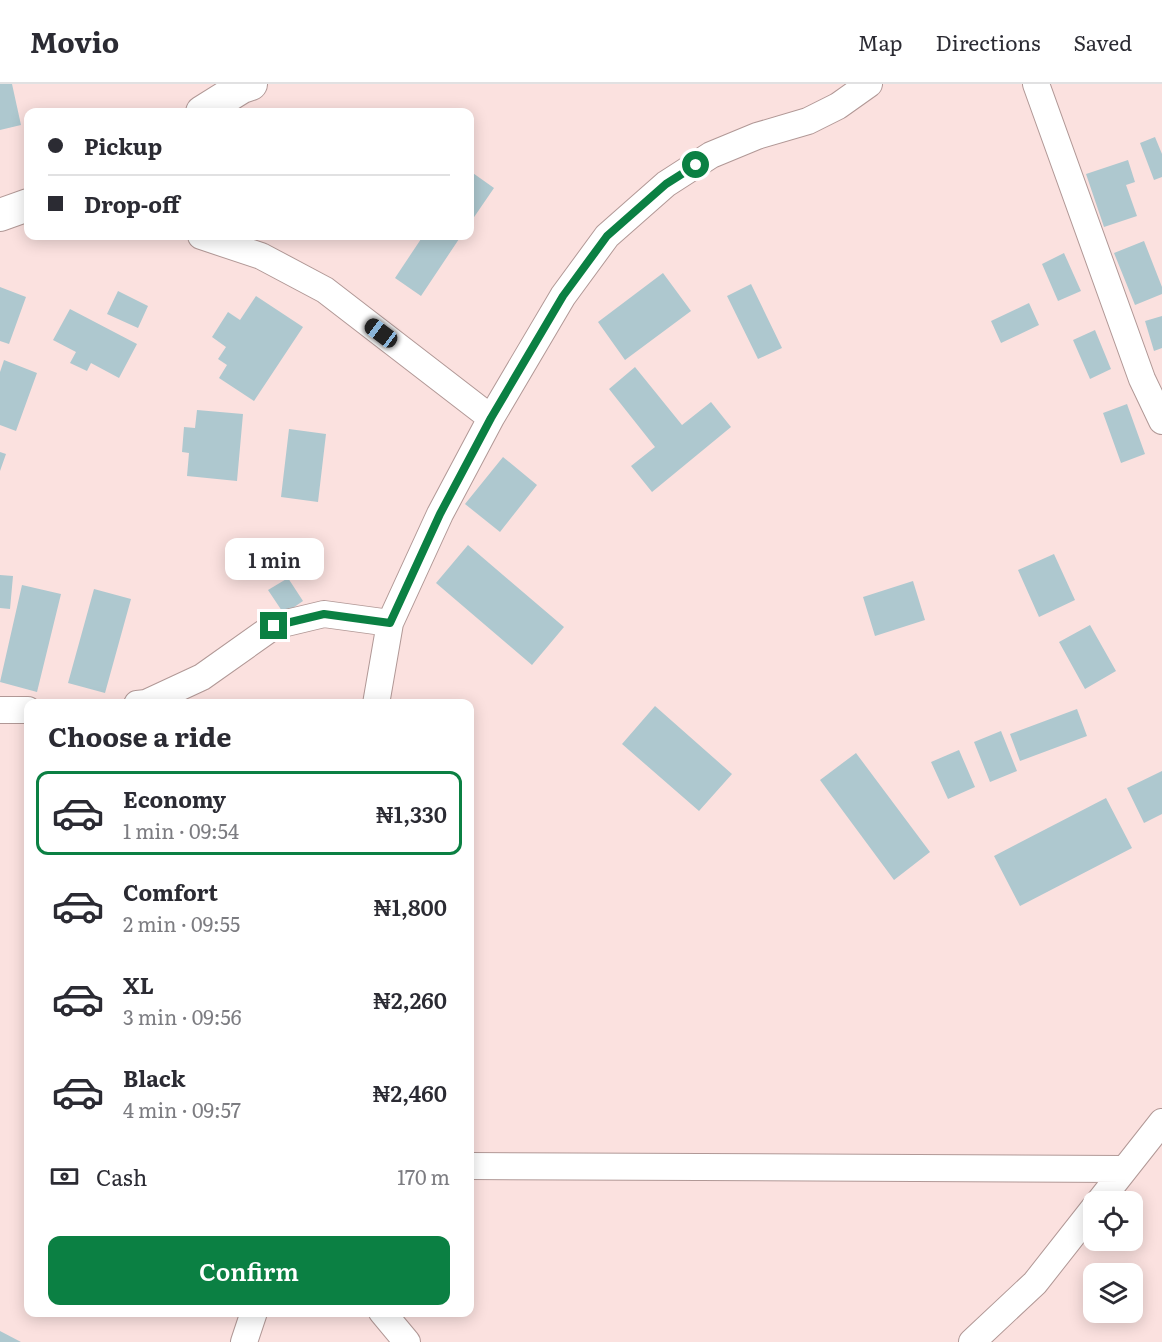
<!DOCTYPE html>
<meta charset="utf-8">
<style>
body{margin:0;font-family:Literata,serif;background:#f7f7f7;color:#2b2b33;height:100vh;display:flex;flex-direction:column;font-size:22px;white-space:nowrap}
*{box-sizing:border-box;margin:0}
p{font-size:20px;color:#7c7c81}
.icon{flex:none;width:33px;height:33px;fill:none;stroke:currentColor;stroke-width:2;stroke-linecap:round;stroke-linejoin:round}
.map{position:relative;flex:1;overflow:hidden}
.drawer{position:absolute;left:24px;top:615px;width:450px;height:618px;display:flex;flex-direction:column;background:#fff;border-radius:12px;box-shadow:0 3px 15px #0003}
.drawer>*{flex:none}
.top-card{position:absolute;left:24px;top:24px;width:450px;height:132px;border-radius:12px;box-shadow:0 3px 15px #0003;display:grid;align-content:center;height:132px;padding:0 24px;background:#fff}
.tools{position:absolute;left:1083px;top:1107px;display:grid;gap:12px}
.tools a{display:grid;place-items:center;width:60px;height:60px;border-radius:12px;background:#fff;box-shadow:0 3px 15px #0003;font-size:30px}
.end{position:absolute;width:27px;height:27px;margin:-14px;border:8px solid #0b8043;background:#fff;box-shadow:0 0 0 3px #fff}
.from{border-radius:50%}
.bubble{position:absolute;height:42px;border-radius:12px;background:#fff;box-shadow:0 3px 15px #0003;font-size:20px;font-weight:600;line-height:42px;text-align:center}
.car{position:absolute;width:18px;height:36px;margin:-18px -9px;border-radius:8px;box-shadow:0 0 4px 2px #0007;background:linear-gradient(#222 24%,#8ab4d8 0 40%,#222 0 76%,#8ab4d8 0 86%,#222 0)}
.top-card b{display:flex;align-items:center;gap:21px;height:57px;font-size:22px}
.top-card b+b{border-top:2px solid #e1e1e2}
.top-card i{width:15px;height:15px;background:#2b2b33}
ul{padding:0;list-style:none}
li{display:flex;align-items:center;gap:18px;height:84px;margin:0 12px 9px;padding:0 12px;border:3px solid transparent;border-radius:12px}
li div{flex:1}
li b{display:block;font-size:22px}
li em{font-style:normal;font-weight:600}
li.current{border-color:#0b8043}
li>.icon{width:54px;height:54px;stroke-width:1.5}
h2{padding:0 24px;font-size:27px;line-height:72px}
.pay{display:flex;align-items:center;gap:15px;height:66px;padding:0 24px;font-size:22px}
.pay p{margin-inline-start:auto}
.button{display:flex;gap:12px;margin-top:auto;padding:12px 24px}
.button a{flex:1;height:69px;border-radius:12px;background:#0b8043;color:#fff;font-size:24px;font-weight:600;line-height:69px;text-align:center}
header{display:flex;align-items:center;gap:36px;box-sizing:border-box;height:84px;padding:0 30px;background:#fff;border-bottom:2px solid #e1e1e2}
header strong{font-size:28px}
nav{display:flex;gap:33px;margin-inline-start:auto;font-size:21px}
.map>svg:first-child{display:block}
.building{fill:#aec8cf}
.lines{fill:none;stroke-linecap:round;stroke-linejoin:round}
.minor-casing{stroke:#b19896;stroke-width:28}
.tertiary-casing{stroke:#b19896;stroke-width:34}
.minor{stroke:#fff;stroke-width:26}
.tertiary{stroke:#fff;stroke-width:32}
.route{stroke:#0b8043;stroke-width:8}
</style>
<header>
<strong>Movio</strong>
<nav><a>Map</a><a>Directions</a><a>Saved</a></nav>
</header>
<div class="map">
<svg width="1162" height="1258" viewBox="0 0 1162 1258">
<rect width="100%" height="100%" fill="#fbe1df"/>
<path class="building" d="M0,0H12L21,41L0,46Z
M1155,53L1162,70V93L1154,96L1140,59Z
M1128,76L1135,98L1126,101L1137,132L1104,143L1086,90Z
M470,87L494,104L470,139Z
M423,152H461L421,212L395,194Z
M1144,157L1162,203V210L1135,221L1114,169Z
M1064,169L1081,207L1058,217L1042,180Z
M663,189L691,227L625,276L598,238Z
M751,200L782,264L758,275L727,212Z
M0,203L26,213L9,260L0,257Z
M118,207L148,222L138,244L107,230Z
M256,212L303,243L254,317L219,294L227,281L218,275L226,263L212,253L228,228L240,236Z
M1029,219L1039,241L1001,259L991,237Z
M70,225L137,260L119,294L91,279L87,287L70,279L76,268L53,256Z
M1162,232V264L1154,267L1145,237Z
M1095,246L1111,285L1090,295L1073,256Z
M4,276L37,289L16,347L0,341V288Z
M635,283L682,341L711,318L731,343L652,408L631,382L655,363L609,305Z
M1127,320L1145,370L1121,379L1103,329Z
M197,326L243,330L237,397L187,392L189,369L182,368L184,343L195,344Z
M289,345L326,350L318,418L281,413Z
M0,368L6,370L0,387Z
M503,373L537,401L500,448L465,420Z
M468,461L564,543L532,581L436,499Z
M1054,470L1075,516L1039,533L1018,486Z
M0,491L13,492L10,525L0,524Z
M288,494L303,517L284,530L268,506Z
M913,497L925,536L875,552L863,513Z
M22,501L61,510L37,608L0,598Z
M94,505L131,515L105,609L68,599Z
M1090,541L1116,587L1085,605L1059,558Z
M655,622L732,690L699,727L622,660Z
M1077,625L1087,652L1020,677L1010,650Z
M1001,647L1017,687L990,698L974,658Z
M959,666L975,703L948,715L931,678Z
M856,669L930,768L894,796L820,696Z
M1162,687V730L1144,739L1127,704Z
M1106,714L1132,764L1020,822L994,772Z
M0,1247L21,1258H0Z"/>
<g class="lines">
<g class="minor-casing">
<path id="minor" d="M1036,0L1142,295L1162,337
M201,152L261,172L325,206L491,334
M137,620L146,619L202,593L274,542L324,530L390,539
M376,620L390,539L440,430L491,334L563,212L607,152L666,100L711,71L757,52L808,37L838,22L869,0
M0,626H28
M470,1082L1124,1085
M1099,1118L1162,1038
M382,1228L407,1258
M244,1258L254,1228
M972,1258L1035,1199L1094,1124"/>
</g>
<g class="tertiary-casing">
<path id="tertiary" d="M202,28L242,3L251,0
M0,131L28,121"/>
</g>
<use href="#minor" class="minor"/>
<use href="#tertiary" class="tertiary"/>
</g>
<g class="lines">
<path class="route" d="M274,542L324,530L390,539L440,430L491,334L563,212L607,152L666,100L696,81"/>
</g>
</svg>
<div class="tools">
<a><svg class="icon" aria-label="locate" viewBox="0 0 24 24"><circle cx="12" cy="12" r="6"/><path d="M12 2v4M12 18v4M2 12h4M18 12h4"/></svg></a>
<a><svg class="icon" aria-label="layers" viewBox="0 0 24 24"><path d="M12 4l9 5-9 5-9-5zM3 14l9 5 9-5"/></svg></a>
</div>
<i class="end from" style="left:696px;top:81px"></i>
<i class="end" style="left:274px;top:542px"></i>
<div class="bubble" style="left:225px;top:454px;width:99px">1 min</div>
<i class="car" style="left:381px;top:249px;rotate:307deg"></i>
<div class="top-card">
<b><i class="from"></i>Pickup</b>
<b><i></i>Drop-off</b>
</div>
<section class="drawer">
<h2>Choose a ride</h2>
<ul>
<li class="current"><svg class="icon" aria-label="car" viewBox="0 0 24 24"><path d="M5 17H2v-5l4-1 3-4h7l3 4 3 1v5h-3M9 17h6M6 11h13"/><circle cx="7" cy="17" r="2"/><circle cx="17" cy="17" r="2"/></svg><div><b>Economy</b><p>1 min · 09:54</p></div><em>₦1,330</em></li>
<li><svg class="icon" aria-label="car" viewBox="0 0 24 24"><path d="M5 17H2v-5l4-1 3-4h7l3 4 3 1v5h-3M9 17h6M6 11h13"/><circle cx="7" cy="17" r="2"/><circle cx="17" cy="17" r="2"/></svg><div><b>Comfort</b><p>2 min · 09:55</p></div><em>₦1,800</em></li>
<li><svg class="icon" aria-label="car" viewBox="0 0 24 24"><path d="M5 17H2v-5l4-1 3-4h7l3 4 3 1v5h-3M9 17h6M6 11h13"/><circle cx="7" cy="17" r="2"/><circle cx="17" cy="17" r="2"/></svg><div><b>XL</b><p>3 min · 09:56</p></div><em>₦2,260</em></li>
<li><svg class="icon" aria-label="car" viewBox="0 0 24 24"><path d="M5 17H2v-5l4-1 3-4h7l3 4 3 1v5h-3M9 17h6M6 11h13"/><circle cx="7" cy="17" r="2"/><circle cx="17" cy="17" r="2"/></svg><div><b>Black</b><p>4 min · 09:57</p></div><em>₦2,460</em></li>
</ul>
<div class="pay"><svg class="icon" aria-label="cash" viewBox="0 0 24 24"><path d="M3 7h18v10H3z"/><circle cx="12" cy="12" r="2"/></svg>Cash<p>170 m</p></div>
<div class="button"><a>Confirm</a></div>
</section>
</div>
